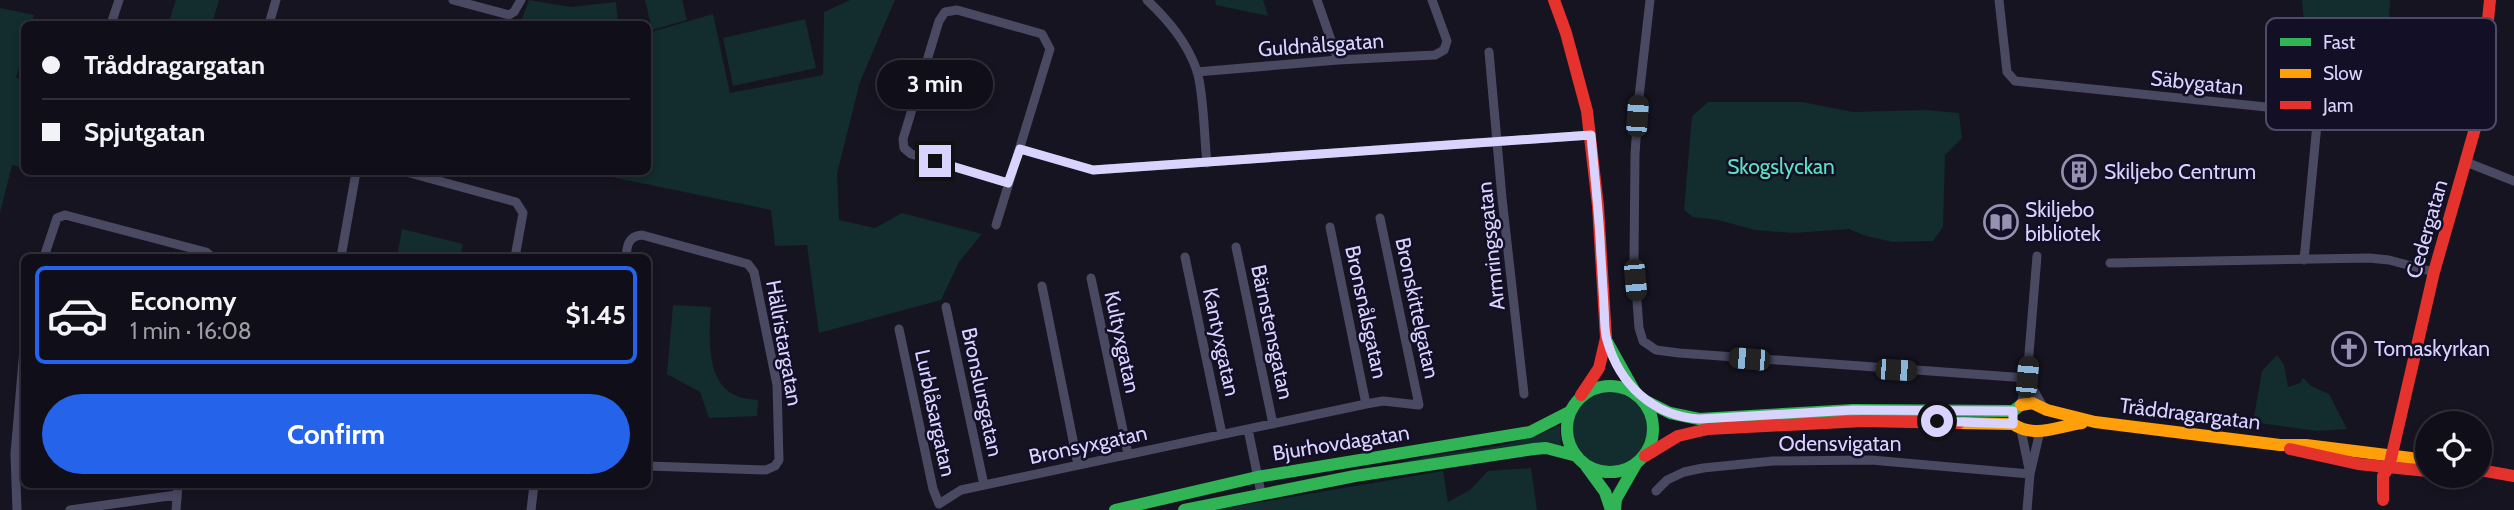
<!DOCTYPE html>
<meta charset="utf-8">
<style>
body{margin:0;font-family:Cabin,sans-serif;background:#1e1d26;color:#f1f3f6;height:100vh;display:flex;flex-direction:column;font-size:26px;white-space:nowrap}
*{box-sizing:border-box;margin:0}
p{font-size:23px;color:#9c9ca2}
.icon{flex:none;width:38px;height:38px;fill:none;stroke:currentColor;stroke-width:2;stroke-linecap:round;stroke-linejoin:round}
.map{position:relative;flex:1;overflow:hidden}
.drawer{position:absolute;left:21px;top:254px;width:630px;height:234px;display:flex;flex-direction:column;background:#100f19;border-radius:10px;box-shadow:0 4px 10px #0003,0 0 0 2px #302f38}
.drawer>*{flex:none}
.hud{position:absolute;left:21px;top:21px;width:630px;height:154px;border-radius:10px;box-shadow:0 4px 10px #0003,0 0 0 2px #302f38;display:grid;align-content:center;height:154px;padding:0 21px;background:#100f19}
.controls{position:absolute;left:2415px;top:411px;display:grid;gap:14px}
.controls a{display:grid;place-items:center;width:77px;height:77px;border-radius:50%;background:#100f19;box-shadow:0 4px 10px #0003,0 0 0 2px #302f38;font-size:35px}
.end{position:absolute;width:32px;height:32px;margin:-16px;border:9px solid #d9d4ff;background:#111;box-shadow:0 0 0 4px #111}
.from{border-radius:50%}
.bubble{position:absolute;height:49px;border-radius:24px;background:#100f19;box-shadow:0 4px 10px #0003,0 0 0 2px #302f38;font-size:23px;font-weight:700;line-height:49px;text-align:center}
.car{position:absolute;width:21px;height:42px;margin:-21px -10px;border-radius:9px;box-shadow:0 0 5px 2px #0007;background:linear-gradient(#222 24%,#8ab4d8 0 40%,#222 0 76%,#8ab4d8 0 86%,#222 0)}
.hud b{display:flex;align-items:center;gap:24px;height:66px;font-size:26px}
.hud b+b{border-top:2px solid #302f38}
.hud i{width:18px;height:18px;background:#f1f3f6}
ul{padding:12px 0 0;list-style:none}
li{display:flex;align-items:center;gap:21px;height:98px;margin:0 14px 10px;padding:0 7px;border:4px solid transparent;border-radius:10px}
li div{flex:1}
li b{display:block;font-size:26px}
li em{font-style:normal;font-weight:700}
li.selected{border-color:#2563eb}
li>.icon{width:63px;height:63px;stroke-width:1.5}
.button{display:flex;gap:14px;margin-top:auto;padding:14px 21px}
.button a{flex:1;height:80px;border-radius:42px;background:#2563eb;color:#fff;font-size:28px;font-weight:700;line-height:80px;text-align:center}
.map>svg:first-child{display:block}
.green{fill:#132c2d}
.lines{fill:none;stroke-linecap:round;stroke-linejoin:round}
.street{stroke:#4a4962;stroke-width:9}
.fast{stroke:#30b455;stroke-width:12}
.slow{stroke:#ff9f0a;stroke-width:12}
.jam{stroke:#e5322d;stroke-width:12}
.route{stroke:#d9d4ff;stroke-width:9}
.labels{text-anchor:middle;stroke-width:5;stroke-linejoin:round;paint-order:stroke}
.street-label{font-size:21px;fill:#d9d4ff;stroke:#130f26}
.park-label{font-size:21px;fill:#5fe0c0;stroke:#130f26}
.poi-label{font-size:21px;fill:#d9d4ff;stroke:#130f26;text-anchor:start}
.key{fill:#130f26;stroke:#4e4a67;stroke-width:2}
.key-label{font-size:19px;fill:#d9d4ff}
</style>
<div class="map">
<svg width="2514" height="510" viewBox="0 0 2514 510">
<rect width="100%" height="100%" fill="#161421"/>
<path class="green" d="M176,0H219L212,24H168Z
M529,0L571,7L616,2L618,24H520Z
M645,0H682L687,20L652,30Z
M850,0H895L860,82L837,174L839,220L875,228L902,213L982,234L959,262L941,300L819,333L807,245L775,246L771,210L612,177L614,172H648V33L713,14L730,93L823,75L824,12Z
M1215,0H1263L1268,16L1216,5Z
M2302,0H2390L2387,49L2370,84L2320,77L2305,35Z
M0,8L34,15L31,24H24V48L16,78L24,80V168L12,165L0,213Z
M805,19L816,68L733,86L723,38Z
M1708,102H1802L1853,112L1925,110L1959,113L1962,138L1945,155L1943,227L1933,241L1893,242L1866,236L1849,229L1794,233L1755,230L1718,220L1693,217L1684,210L1692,116Z
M402,229L463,244L460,257H397Z
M673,305L711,307C709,334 705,384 737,396C743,399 752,399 758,400L757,416L709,418L700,392L667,374Z
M2277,355L2284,365L2288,387L2300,383L2303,378L2311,386L2329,394L2347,429L2317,431L2253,422L2262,371Z
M1572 429a38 38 0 1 1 76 0a38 38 0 1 1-76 0Z
M1560,425L1561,446L1548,444L1393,465C1448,448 1509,453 1560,425Z
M1531,468L1537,510H1215L1443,471L1448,502L1470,490L1488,471Z"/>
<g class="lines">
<path class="street" d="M453,0L509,15L514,12L521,0
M1147,0C1168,20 1187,42 1197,71C1204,95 1204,136 1207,163
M1317,0L1338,60
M1650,0L1639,97L1635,154L1634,261L1639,328L1643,341L1656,350L1679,353L2027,378
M1999,0L2007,72L2015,81L2305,111L2314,117L2317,124L2304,260
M111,24L119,0
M269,24L276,0
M1489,52L1502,198L1524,394
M1197,72L1338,60L1435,55L1444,50L1447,41L1432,0
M1020,149L1093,170L1591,135
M2466,162L2514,181
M406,172L516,202L523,213L515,257
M996,225L1050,49L1042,34L957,10L945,12L939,21L903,139L904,148L911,154L1008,183
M1330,227L1366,404
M1236,247L1273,424
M44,257L57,218L65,215L206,252L212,257
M341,257L356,172
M626,257C627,246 628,236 642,235L748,264L754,272L777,385L779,460L775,466L766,470L648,466
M1185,257L1222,434
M2110,263L2369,258L2389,260L2434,272
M1091,278L1128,454
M1042,286L1078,465
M946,307L984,485
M899,329L933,489L939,504L961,490L1366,404L1383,401L1419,405L1380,218
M2027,378L2043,407
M2021,405L2027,378L2037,256
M1248,429L1261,493
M2021,430L2029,469
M1656,491L1667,480L1684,472L1703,468L1773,461L1871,460L2030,474
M17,510L15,454L24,349
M70,510L176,495
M176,510L178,485
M531,510L534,485
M2027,510L2030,474L2040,431"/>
<path class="fast" d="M1606,340L1635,392
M1567 429a43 43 0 1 1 86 0a43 43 0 1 1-86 0Z
M1644,400L1670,413L1699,419L1853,410L2013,411L2021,405
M1586,466L1605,492L1611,510
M1115,510L1257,477L1530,432L1571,411
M1184,510L1355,476L1534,449L1546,448L1573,455
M1615,510L1616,499L1636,464"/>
<path class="slow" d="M2021,405L2032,403L2047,410L2095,422L2280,445H2306L2427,460
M1959,423L2013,424C2035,439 2058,426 2082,423"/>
<path class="jam" d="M1554,0L1566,33L1587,111L1598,206L1606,338L1599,368L1581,395
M2290,449L2358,464L2427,471
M1645,456L1678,436L1708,429L1863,421L1959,423
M2480,470L2514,476
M2383,500V476L2389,467L2434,272L2478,118L2490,0"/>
</g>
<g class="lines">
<path class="route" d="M935,161L1008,183L1020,149L1093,170L1591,135C1594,170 1598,204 1600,238C1601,261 1603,285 1604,308C1605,319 1604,331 1607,340C1619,384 1653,416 1699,419L1853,410L2013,411V424L1937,421"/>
</g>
<defs>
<g id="building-ring" transform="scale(1.75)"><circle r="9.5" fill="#130f26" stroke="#9591b1" stroke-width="1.5"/><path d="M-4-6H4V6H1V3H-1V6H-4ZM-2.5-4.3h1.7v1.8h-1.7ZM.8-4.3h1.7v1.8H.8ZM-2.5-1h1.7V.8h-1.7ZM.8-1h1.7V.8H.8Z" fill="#9591b1"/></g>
<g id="library-ring" transform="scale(1.75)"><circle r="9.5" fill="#130f26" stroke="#9591b1" stroke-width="1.5"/><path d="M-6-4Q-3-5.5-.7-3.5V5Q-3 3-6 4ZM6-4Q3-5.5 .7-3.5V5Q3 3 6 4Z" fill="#9591b1"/></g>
<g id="church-ring" transform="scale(1.75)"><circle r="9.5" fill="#130f26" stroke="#9591b1" stroke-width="1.5"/><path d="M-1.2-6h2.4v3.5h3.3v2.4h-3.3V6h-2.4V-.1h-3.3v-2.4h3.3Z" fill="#9591b1"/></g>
</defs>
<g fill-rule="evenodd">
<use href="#building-ring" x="2079" y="172"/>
<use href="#library-ring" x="2001" y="222"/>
<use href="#church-ring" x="2349" y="349"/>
</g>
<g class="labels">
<g class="street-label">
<text transform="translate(1321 45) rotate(-4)" y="7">Guldnålsgatan</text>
<text transform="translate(2197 83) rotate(6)" y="7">Säbygatan</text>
<text transform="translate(2427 229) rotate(-74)" y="7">Cedergatan</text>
<text transform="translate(1491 246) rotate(-96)" y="7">Armringsgatan</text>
<text transform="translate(1417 308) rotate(78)" y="7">Bronskittelgatan</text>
<text transform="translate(1366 312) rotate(78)" y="7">Bronsnålsgatan</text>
<text transform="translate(1272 332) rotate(78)" y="7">Bärnstensgatan</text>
<text transform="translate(1122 342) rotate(78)" y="7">Kultyxgatan</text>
<text transform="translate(1221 342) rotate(78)" y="7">Kantyxgatan</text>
<text transform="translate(784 343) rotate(80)" y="7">Hällristargatan</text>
<text transform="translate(982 392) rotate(78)" y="7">Bronslursgatan</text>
<text transform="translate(935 413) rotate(78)" y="7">Lurblåsargatan</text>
<text transform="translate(2190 414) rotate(7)" y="7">Tråddragargatan</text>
<text transform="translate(1341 443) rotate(-9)" y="7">Bjurhovdagatan</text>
<text x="1840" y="451">Odensvigatan</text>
<text transform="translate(1088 445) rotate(-12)" y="7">Bronsyxgatan</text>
</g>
<g class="park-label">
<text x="1781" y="174">Skogslyckan</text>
</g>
<g class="poi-label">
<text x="2104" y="179">Skiljebo Centrum</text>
<text x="2025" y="217">Skiljebo<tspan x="2025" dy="24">bibliotek</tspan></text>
<text x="2374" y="356">Tomaskyrkan</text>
</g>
</g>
<rect x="2266" y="18" width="230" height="112" rx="10" class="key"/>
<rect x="2280" y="38" width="31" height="8" fill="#30b455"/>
<rect x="2280" y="69" width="31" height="9" fill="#ff9f0a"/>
<rect x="2280" y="101" width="31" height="8" fill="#e5322d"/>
<g class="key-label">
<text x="2323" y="49">Fast</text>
<text x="2323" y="80">Slow</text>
<text x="2323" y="112">Jam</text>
</g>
</svg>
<div class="controls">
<a><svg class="icon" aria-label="locate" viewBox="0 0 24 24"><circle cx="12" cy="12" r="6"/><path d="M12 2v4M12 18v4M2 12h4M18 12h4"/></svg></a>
</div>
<i class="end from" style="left:1937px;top:421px"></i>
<i class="end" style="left:935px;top:161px"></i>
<div class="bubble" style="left:877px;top:60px;width:116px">3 min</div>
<i class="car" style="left:1637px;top:116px;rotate:4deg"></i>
<i class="car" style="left:1635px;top:280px;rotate:175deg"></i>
<i class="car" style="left:1749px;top:359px;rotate:275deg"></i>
<i class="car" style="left:1896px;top:370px;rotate:93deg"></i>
<i class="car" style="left:2027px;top:377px;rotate:5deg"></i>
<div class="hud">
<b><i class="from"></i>Tråddragargatan</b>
<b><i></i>Spjutgatan</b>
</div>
<section class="drawer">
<ul>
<li class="selected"><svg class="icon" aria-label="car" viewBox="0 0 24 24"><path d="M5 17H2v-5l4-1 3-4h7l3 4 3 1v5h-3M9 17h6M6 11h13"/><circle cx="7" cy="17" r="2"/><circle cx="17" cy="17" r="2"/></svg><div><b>Economy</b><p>1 min · 16:08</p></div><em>$1.45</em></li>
</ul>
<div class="button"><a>Confirm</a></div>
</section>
</div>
